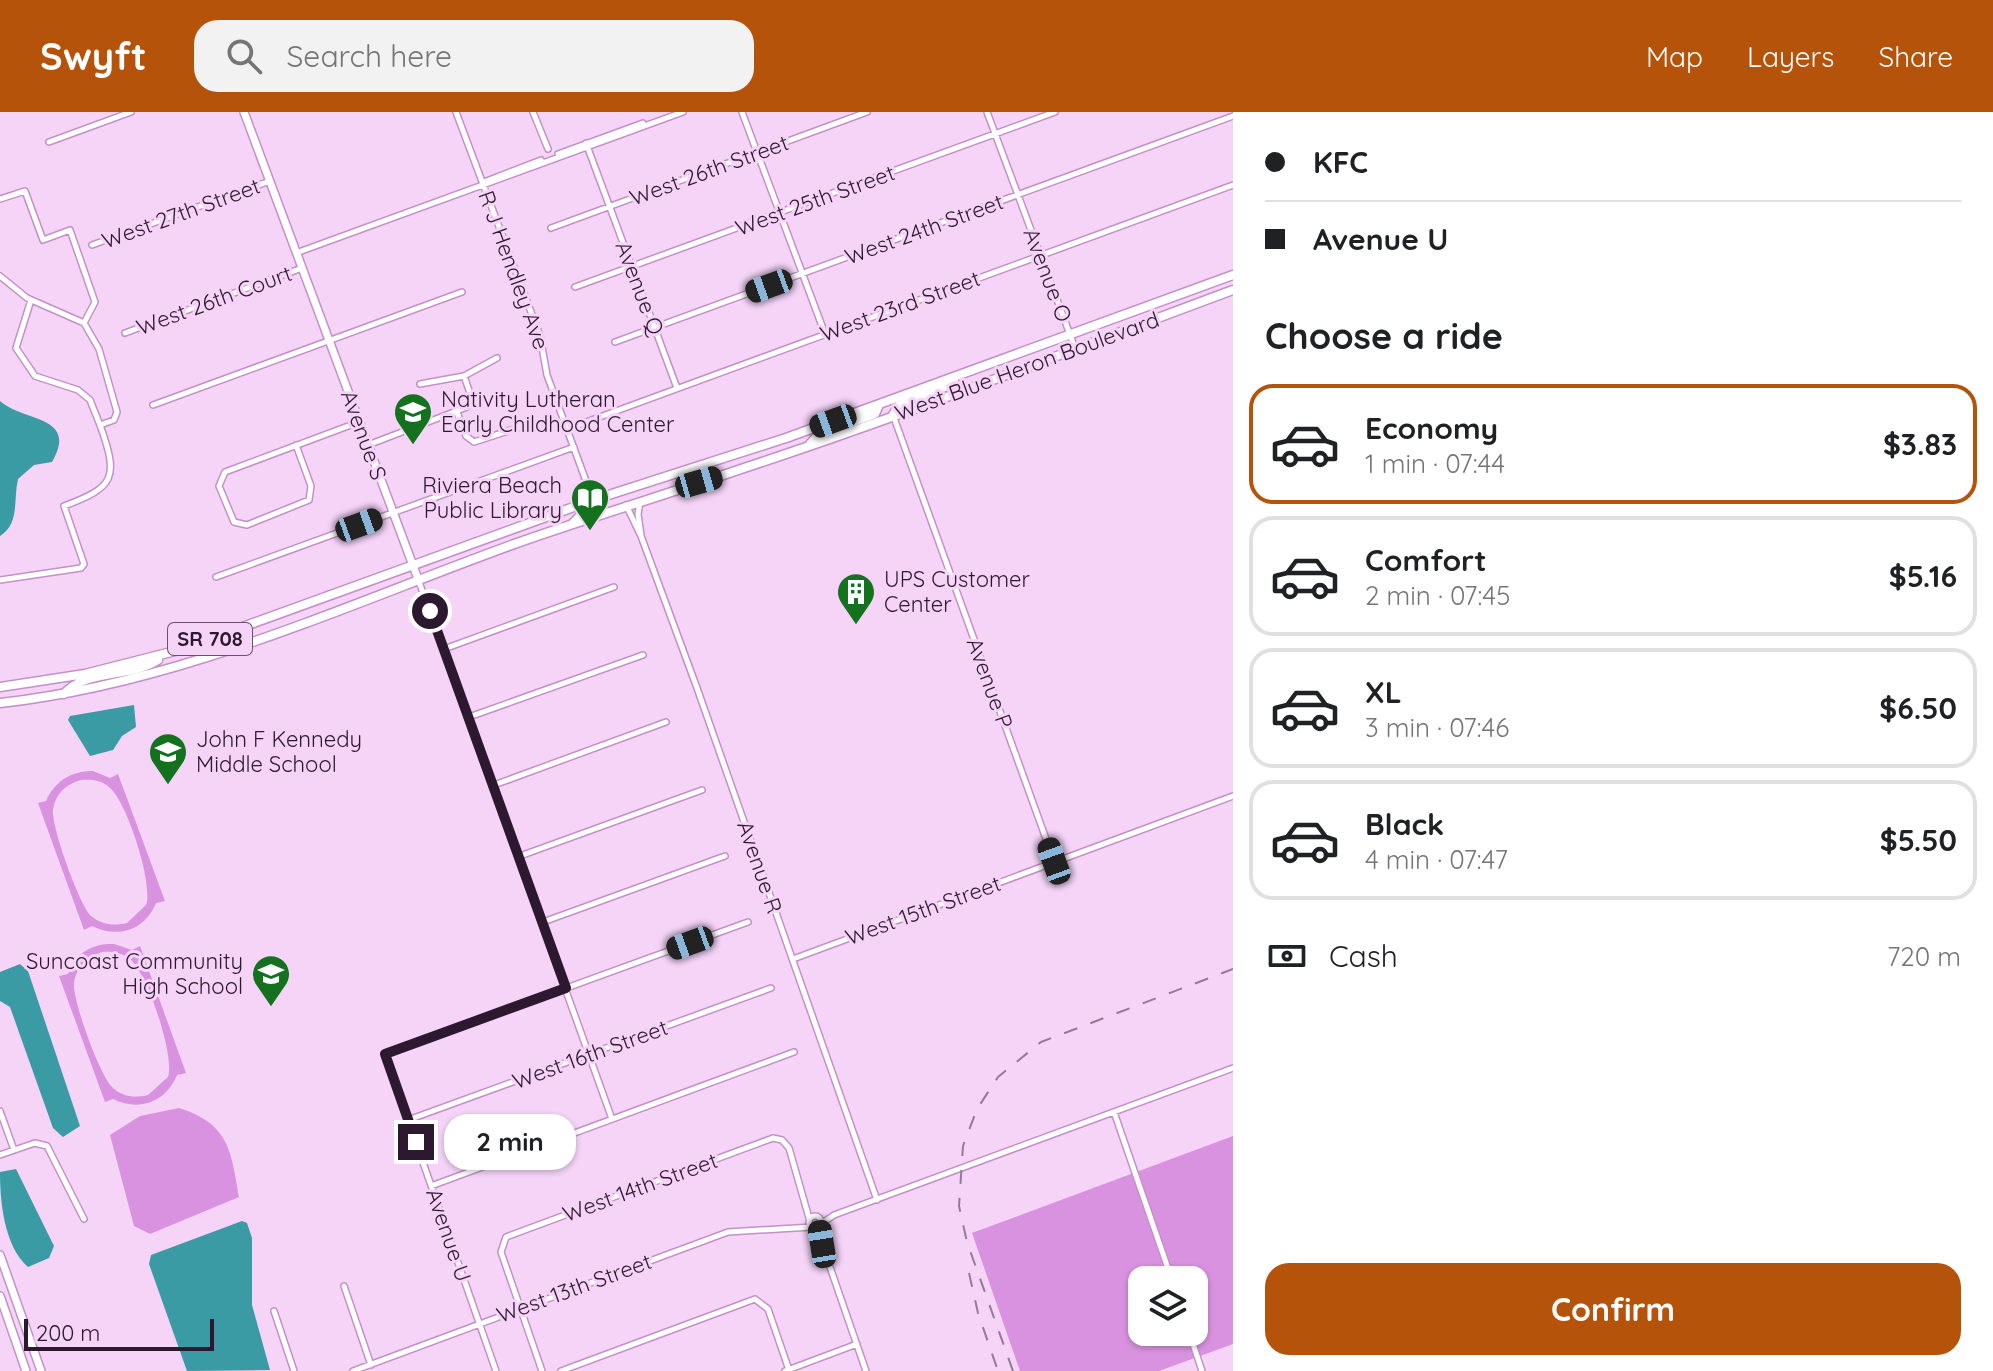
<!DOCTYPE html>
<meta charset="utf-8">
<style>
body{margin:0;font-family:Quicksand,sans-serif;background:#f2f2f2;color:#202124;height:100vh;display:flex;flex-direction:column;font-size:30px;white-space:nowrap}
*{box-sizing:border-box;margin:0}
p{font-size:26px;color:#757577}
.icon{flex:none;width:44px;height:44px;fill:none;stroke:currentColor;stroke-width:2;stroke-linecap:round;stroke-linejoin:round}
.map{position:relative;flex:1;overflow:hidden}
.sheet{display:flex;flex-direction:column;background:#fff;width:760px}
.sheet>*{flex:none}
.hud{display:grid;align-content:center;height:176px;padding:0 32px;background:#fff}
.tools{position:absolute;left:1128px;top:1154px;display:grid;gap:16px}
.tools a{display:grid;place-items:center;width:80px;height:80px;border-radius:16px;background:#fff;box-shadow:0 2px 6px #0004;font-size:40px}
.scale{position:absolute;left:24px;bottom:20px;width:190px;box-sizing:border-box;padding-left:8px;border:4px solid #2d192f;border-top:0;font-size:22px;line-height:28px;white-space:nowrap;color:#2d192f;-webkit-text-stroke:6px #f5d4f8;paint-order:stroke}
.end{position:absolute;width:36px;height:36px;margin:-18px;border:10px solid #2d192f;background:#fff;box-shadow:0 0 0 4px #fff}
.from{border-radius:50%}
.bubble{position:absolute;height:56px;border-radius:24px;background:#fff;box-shadow:0 2px 6px #0004;font-size:26px;font-weight:700;line-height:56px;text-align:center}
.car{position:absolute;width:24px;height:48px;margin:-24px -12px;border-radius:10px;box-shadow:0 0 6px 2px #0007;background:linear-gradient(#222 24%,#8ab4d8 0 40%,#222 0 76%,#8ab4d8 0 86%,#222 0)}
.hud b{display:flex;align-items:center;gap:28px;height:76px;font-size:30px}
.hud b+b{border-top:2px solid #e0e0e0}
.hud i{width:20px;height:20px;background:#202124}
ul{padding:0;list-style:none}
li{display:flex;align-items:center;gap:24px;height:120px;margin:0 16px 12px;padding:0 16px;border:4px solid #e0e0e0;border-radius:24px}
li div{flex:1}
li b{display:block;font-size:30px}
li em{font-style:normal;font-weight:700}
li.selected{border-color:#b45309}
li>.icon{width:72px;height:72px;stroke-width:1.5}
h2{padding:0 32px;font-size:36px;line-height:96px}
.pay{display:flex;align-items:center;gap:20px;height:88px;padding:0 32px;font-size:30px}
.pay p{margin-inline-start:auto}
.button{display:flex;gap:16px;margin-top:auto;padding:16px 32px}
.button a{flex:1;height:92px;border-radius:24px;background:#b45309;color:#fff;font-size:32px;font-weight:700;line-height:92px;text-align:center}
header{display:flex;align-items:center;gap:48px;box-sizing:border-box;height:112px;padding:0 40px;background:#b45309;color:#fff}
header strong{font-size:38px}
nav{display:flex;gap:44px;margin-inline-start:auto;font-size:28px}
.search{width:560px;height:72px;background:#f2f2f2;display:flex;align-items:center;gap:20px;box-sizing:border-box;padding:0 28px;border-radius:24px;color:#757577;font-size:30px}
main{display:flex;flex:1;min-height:0}
.map>svg:first-child{display:block}
.green{fill:#d992df;fill-rule:evenodd}
.water{fill:#3a9ba4}
.lines{fill:none;stroke-linecap:round;stroke-linejoin:round}
.street-casing{stroke:#c590c9;stroke-width:8}
.secondary-casing{stroke:#c590c9;stroke-width:10}
.primary-casing{stroke:#c590c9;stroke-width:11}
.street{stroke:#fff;stroke-width:5}
.secondary{stroke:#fff;stroke-width:7}
.primary{stroke:#fff;stroke-width:8}
.rail{stroke:#957a97;stroke-width:2;stroke-dasharray:14 14;stroke-linecap:butt}
.route{stroke:#2d192f;stroke-width:10}
.labels{text-anchor:middle;stroke-width:6;stroke-linejoin:round;paint-order:stroke}
.shield{fill:#f5d4f8;stroke:#69516b;stroke-width:2}
.shield-label{font-size:20px;font-weight:bold;fill:#2d192f}
.street-label{font-size:22px;fill:#2d192f;stroke:#f5d4f8}
.poi-label{font-size:22px;fill:#2d192f;stroke:#f5d4f8;text-anchor:start}
</style>
<header>
<strong>Swyft</strong>
<div class="search"><svg class="icon" aria-label="search" viewBox="0 0 24 24"><circle cx="10" cy="10" r="6"/><path d="M15 15l6 6"/></svg>Search here</div>
<nav><a>Map</a><a>Layers</a><a>Share</a></nav>
</header>
<main>
<div class="map">
<svg width="1233" height="1259" viewBox="0 0 1233 1259">
<rect width="100%" height="100%" fill="#f5d4f8"/>
<path class="green" d="M93,659L110,666L118,662L165,789L156,791C145,818 118,827 92,814L84,818L38,691L46,689C55,669 71,659 93,659ZM81,668C92,667 102,668 110,676C127,690 154,773 146,793L127,811C114,814 102,813 91,804C79,792 51,714 53,698C55,682 66,672 81,668Z
M114,832L132,838L140,834L186,961L177,963C166,990 139,1000 113,987L105,990L59,864L68,862C76,841 92,831 114,832ZM102,840C113,839 123,841 131,848C148,863 175,945 168,965L148,983C135,986 123,985 113,976C100,965 72,887 74,871C76,855 88,845 102,840Z
M179,996C229,1012 231,1038 239,1085L150,1122L134,1114L110,1023L140,1004Z
M1233,1024V1232L1159,1259H1020L972,1121ZM1142,1168H1194V1220H1142Z"/>
<path class="water" d="M0,289C23,310 79,303 52,350L34,353L18,367C13,389 20,411 0,424Z
M134,593L136,615L122,624L113,638L90,644L68,608L70,604Z
M20,852L28,859L80,1014L63,1025L53,1016L10,895L0,889V860Z
M16,1057L54,1134L49,1146L28,1155C4,1134 0,1089 0,1060Z
M242,1109L247,1111L252,1126V1193L270,1258L187,1259L149,1152L151,1143Z"/>
<g class="lines">
<g class="street-casing">
<path id="street" d="M456,0L540,224L547,263L593,388L572,410
M533,0L548,37
M742,0L825,222
M987,0L1075,236
M49,30L131,0
M586,31L677,276
M558,42L643,11
M484,70L541,48
M0,87L25,79L43,128L70,118L95,190L84,211
M551,116L867,0
M92,133L270,69
M296,141L683,0
M0,164L27,186L84,211L99,237L117,300L114,308L100,313C119,366 115,375 64,394L84,452L81,456L0,468
M575,175L1055,0
M31,188L16,236L35,264L78,278L90,288L100,313
M125,221L302,156
M615,230L1233,4
M420,272L464,264L497,246
M153,293L462,180
M457,300L466,324L474,330L520,315
M893,303L1054,749
M567,317L1233,73
M296,333L311,374L309,388L247,413L234,410L219,374L225,360L359,310
M368,333L467,295L471,284L464,264
M640,390L638,402L641,423
M626,393L641,424L697,576L877,1088
M216,465L574,335
M418,467L612,1007
M444,537L614,475
M469,605L643,543
M494,673L666,610
M520,744L702,678
M543,810L725,744
M793,847L1233,684
M0,999L14,1038
M1114,1000L1172,1168
M408,1008L771,876
M0,1043L35,1031L47,1034L84,1107
M431,1074L794,940
M809 1110a6 6 0 1 1 12 0a6 6 0 1 1-12 0Z
M821,1112L834,1103L1233,956
M814,1117L822,1132L819,1115
M822,1132L866,1259
M344,1174L371,1253
M274,1199L294,1259
M1189,1220L1202,1259
M353,1259L728,1120L812,1115
M496,1259L385,942L748,810
M542,1259L501,1140L506,1125L773,1026L782,1028L789,1036L809,1106
M561,1259L755,1187L768,1197L789,1258
M785,1259L857,1232"/>
</g>
<g class="secondary-casing">
<path id="secondary" d="M244,0L418,467
M0,1143L41,1259
M0,1184L26,1259"/>
</g>
<g class="primary-casing">
<path id="primary" d="M893,303L898,294L952,272L955,265
M810,332L818,323L875,302L879,293
M0,575L85,562L179,538L593,388L786,326L1233,163
M64,582C85,557 131,566 158,548
M0,591C181,571 348,492 517,431C594,404 671,381 747,355C911,301 1071,238 1233,178"/>
</g>
<use href="#street" class="street"/>
<use href="#secondary" class="secondary"/>
<use href="#primary" class="primary"/>
<path class="rail" d="M969,1161L978,1201L998,1259
M1013,1259L967,1130L959,1094L963,1034L977,997L998,965L1041,930L1233,857"/>
</g>
<g class="lines">
<path class="route" d="M416,1030L385,942L566,876L430,499"/>
</g>
<defs>
<g id="school-pin" transform="scale(2)"><path d="M0 17L-7.5 6A9.5 9.5 0 1 1 7.5 6Z" fill="#14711e" stroke="#f5d4f8"/><path d="M0-5L7-2L0 1L-7-2ZM-4 1L0 2.5L4 1V4Q0 6-4 4Z" fill="#fff"/></g>
<g id="library-pin" transform="scale(2)"><path d="M0 17L-7.5 6A9.5 9.5 0 1 1 7.5 6Z" fill="#14711e" stroke="#f5d4f8"/><path d="M-6-4Q-3-5.5-.7-3.5V5Q-3 3-6 4ZM6-4Q3-5.5 .7-3.5V5Q3 3 6 4Z" fill="#fff"/></g>
<g id="building-pin" transform="scale(2)"><path d="M0 17L-7.5 6A9.5 9.5 0 1 1 7.5 6Z" fill="#14711e" stroke="#f5d4f8"/><path d="M-4-6H4V6H1V3H-1V6H-4ZM-2.5-4.3h1.7v1.8h-1.7ZM.8-4.3h1.7v1.8H.8ZM-2.5-1h1.7V.8h-1.7ZM.8-1h1.7V.8H.8Z" fill="#fff"/></g>
</defs>
<g fill-rule="evenodd">
<use href="#school-pin" x="413" y="300"/>
<use href="#library-pin" x="590" y="386"/>
<use href="#building-pin" x="856" y="480"/>
<use href="#school-pin" x="168" y="640"/>
<use href="#school-pin" x="271" y="862"/>
</g>
<g class="labels">
<rect class="shield" x="168" y="511" width="84" height="32" rx="6"/>
<g class="shield-label">
<text x="210" y="534">SR 708</text>
</g>
<g class="street-label">
<text transform="translate(709 58) rotate(-20)" y="8">West 26th Street</text>
<text transform="translate(815 88) rotate(-20)" y="8">West 25th Street</text>
<text transform="translate(181 101) rotate(-20)" y="8">West 27th Street</text>
<text transform="translate(924 117) rotate(-20)" y="8">West 24th Street</text>
<text transform="translate(514 158) rotate(70)" y="8">R J Hendley Ave</text>
<text transform="translate(1048 163) rotate(69)" y="8">Avenue O</text>
<text transform="translate(640 176) rotate(69)" y="8">Avenue Q</text>
<text transform="translate(214 188) rotate(-20)" y="8">West 26th Court</text>
<text transform="translate(900 194) rotate(-20)" y="8">West 23rd Street</text>
<text transform="translate(1027 254) rotate(-20)" y="8">West Blue Heron Boulevard</text>
<text transform="translate(364 323) rotate(70)" y="8">Avenue S</text>
<text transform="translate(990 571) rotate(70)" y="8">Avenue P</text>
<text transform="translate(760 755) rotate(71)" y="8">Avenue R</text>
<text transform="translate(923 798) rotate(-20)" y="8">West 15th Street</text>
<text transform="translate(590 942) rotate(-20)" y="8">West 16th Street</text>
<text transform="translate(640 1075) rotate(-20)" y="8">West 14th Street</text>
<text transform="translate(449 1123) rotate(71)" y="8">Avenue U</text>
<text transform="translate(574 1176) rotate(-20)" y="8">West 13th Street</text>
</g>
<g class="poi-label">
<text x="441" y="295">Nativity Lutheran<tspan x="441" dy="25">Early Childhood Center</tspan></text>
<text x="562" y="381" text-anchor="end">Riviera Beach<tspan x="562" dy="25">Public Library</tspan></text>
<text x="884" y="475">UPS Customer<tspan x="884" dy="25">Center</tspan></text>
<text x="196" y="635">John F Kennedy<tspan x="196" dy="25">Middle School</tspan></text>
<text x="243" y="857" text-anchor="end">Suncoast Community<tspan x="243" dy="25">High School</tspan></text>
</g>
</g>
</svg>
<div class="tools">
<a><svg class="icon" aria-label="layers" viewBox="0 0 24 24"><path d="M12 4l9 5-9 5-9-5zM3 14l9 5 9-5"/></svg></a>
</div>
<div class="scale">200 m</div>
<i class="end from" style="left:430px;top:499px"></i>
<i class="end" style="left:416px;top:1030px"></i>
<div class="bubble" style="left:444px;top:1002px;width:132px">2 min</div>
<i class="car" style="left:769px;top:174px;rotate:250deg"></i>
<i class="car" style="left:833px;top:309px;rotate:250deg"></i>
<i class="car" style="left:699px;top:370px;rotate:74deg"></i>
<i class="car" style="left:359px;top:413px;rotate:70deg"></i>
<i class="car" style="left:1054px;top:749px;rotate:340deg"></i>
<i class="car" style="left:690px;top:831px;rotate:250deg"></i>
<i class="car" style="left:822px;top:1132px;rotate:351deg"></i>
</div>
<section class="sheet">
<div class="hud">
<b><i class="from"></i>KFC</b>
<b><i></i>Avenue U</b>
</div>
<h2>Choose a ride</h2>
<ul>
<li class="selected"><svg class="icon" aria-label="car" viewBox="0 0 24 24"><path d="M5 17H2v-5l4-1 3-4h7l3 4 3 1v5h-3M9 17h6M6 11h13"/><circle cx="7" cy="17" r="2"/><circle cx="17" cy="17" r="2"/></svg><div><b>Economy</b><p>1 min · 07:44</p></div><em>$3.83</em></li>
<li><svg class="icon" aria-label="car" viewBox="0 0 24 24"><path d="M5 17H2v-5l4-1 3-4h7l3 4 3 1v5h-3M9 17h6M6 11h13"/><circle cx="7" cy="17" r="2"/><circle cx="17" cy="17" r="2"/></svg><div><b>Comfort</b><p>2 min · 07:45</p></div><em>$5.16</em></li>
<li><svg class="icon" aria-label="car" viewBox="0 0 24 24"><path d="M5 17H2v-5l4-1 3-4h7l3 4 3 1v5h-3M9 17h6M6 11h13"/><circle cx="7" cy="17" r="2"/><circle cx="17" cy="17" r="2"/></svg><div><b>XL</b><p>3 min · 07:46</p></div><em>$6.50</em></li>
<li><svg class="icon" aria-label="car" viewBox="0 0 24 24"><path d="M5 17H2v-5l4-1 3-4h7l3 4 3 1v5h-3M9 17h6M6 11h13"/><circle cx="7" cy="17" r="2"/><circle cx="17" cy="17" r="2"/></svg><div><b>Black</b><p>4 min · 07:47</p></div><em>$5.50</em></li>
</ul>
<div class="pay"><svg class="icon" aria-label="cash" viewBox="0 0 24 24"><path d="M3 7h18v10H3z"/><circle cx="12" cy="12" r="2"/></svg>Cash<p>720 m</p></div>
<div class="button"><a>Confirm</a></div>
</section>
</main>
